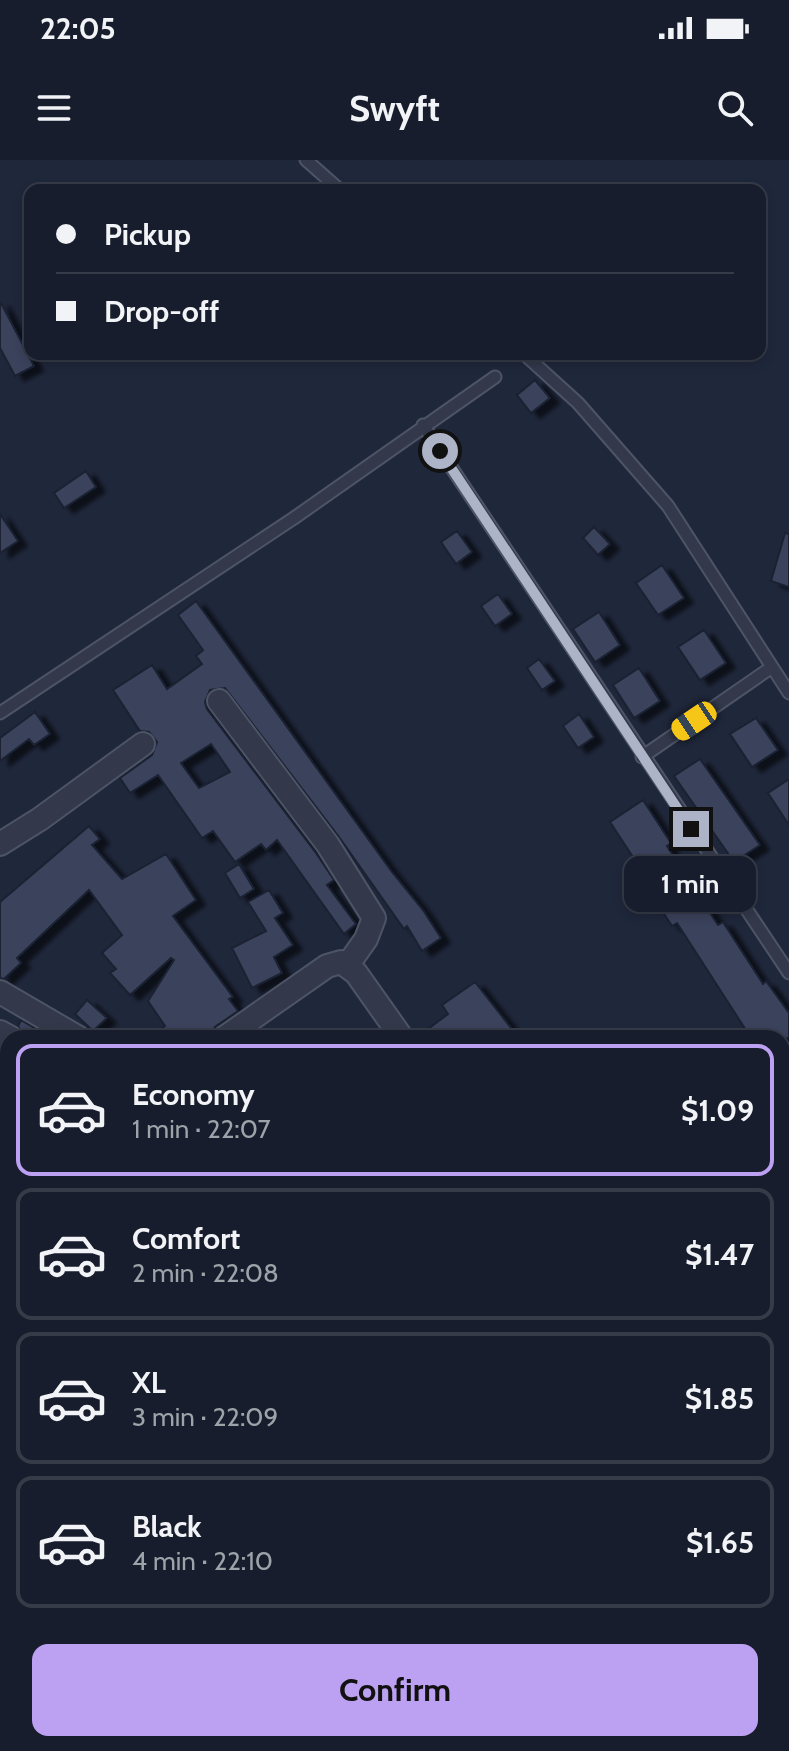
<!DOCTYPE html>
<meta charset="utf-8">
<style>
body{margin:0;font-family:Cabin,sans-serif;background:#202634;color:#f1f3f6;height:100vh;display:flex;flex-direction:column;font-size:30px;white-space:nowrap}
*{box-sizing:border-box;margin:0}
p{font-size:26px;color:#9ea2a9}
.icon{flex:none;width:44px;height:44px;fill:none;stroke:currentColor;stroke-width:2;stroke-linecap:round;stroke-linejoin:round}
.map{position:relative;flex:1;overflow:hidden}
.sheet{position:absolute;left:0px;top:870px;width:790px;height:722px;display:flex;flex-direction:column;background:#171d2c;border-radius:24px 24px 0 0;box-shadow:0 4px 12px #0003,0 0 0 2px #363b48}
.sheet>*{flex:none}
.hud{position:absolute;left:24px;top:24px;width:742px;height:176px;border-radius:16px;box-shadow:0 4px 12px #0003,0 0 0 2px #363b48;display:grid;align-content:center;height:176px;padding:0 32px;background:#171d2c}
.end{position:absolute;width:36px;height:36px;margin:-18px;border:10px solid #adb4c8;background:#111;box-shadow:0 0 0 4px #111}
.from{border-radius:50%}
.bubble{position:absolute;height:56px;border-radius:16px;background:#171d2c;box-shadow:0 4px 12px #0003,0 0 0 2px #363b48;font-size:26px;font-weight:700;line-height:56px;text-align:center}
.car{position:absolute;width:24px;height:48px;margin:-24px -12px;border-radius:10px;box-shadow:0 0 6px 2px #0007;background:linear-gradient(#f5c518 24%,#345 0 40%,#f5c518 0 76%,#345 0 86%,#f5c518 0)}
.hud b{display:flex;align-items:center;gap:28px;height:76px;font-size:30px}
.hud b+b{border-top:2px solid #363b48}
.hud i{width:20px;height:20px;background:#f1f3f6}
ul{padding:14px 0 0;list-style:none}
li{display:flex;align-items:center;gap:24px;height:132px;margin:0 16px 12px;padding:0 16px;border:4px solid #363b48;border-radius:16px}
li div{flex:1}
li b{display:block;font-size:30px}
li em{font-style:normal;font-weight:700}
li.active{border-color:#bca0f2}
li>.icon{width:72px;height:72px;stroke-width:1.5}
.primary-button{display:flex;gap:16px;margin-top:auto;padding:16px 32px}
.primary-button a{flex:1;height:92px;border-radius:16px;background:#bca0f2;color:#111;font-size:32px;font-weight:700;line-height:92px;text-align:center}
.status{display:flex;justify-content:space-between;align-items:center;height:56px;padding:0 40px;background:#171d2c;direction:ltr}
.status svg{height:22px;fill:currentColor}
header{display:flex;justify-content:space-between;align-items:center;height:104px;padding:0 32px;background:#171d2c;font-size:36px;font-weight:700}
.map>svg:first-child{display:block}
.building{fill:#3a435c;stroke:#1a2132;stroke-width:2;fill-rule:evenodd;filter:url(#shadow)}
.lines{fill:none;stroke-linecap:round;stroke-linejoin:round}
.lane-casing{stroke:#4d5466;stroke-width:15}
.street-casing{stroke:#4d5466;stroke-width:26}
.lane{stroke:#33394b;stroke-width:11}
.street{stroke:#33394b;stroke-width:22}
.route{stroke:#adb4c8;stroke-width:10}
</style>
<div class="status"><b>22:05</b><svg viewBox="0 0 49 12"><path d="M0 12V9h3v3zM5 12V6h3v6zM10 12V3h3v9zM15 12V0h3v12zM26 1h20v11H26zM47 4h2v5h-2z"/></svg></div>
<header><svg class="icon" aria-label="menu" viewBox="0 0 24 24"><path d="M4 6h16M4 12h16M4 18h16"/></svg>Swyft<svg class="icon" aria-label="search" viewBox="0 0 24 24"><circle cx="10" cy="10" r="6"/><path d="M15 15l6 6"/></svg></header>
<div class="map">
<svg width="789" height="1591" viewBox="0 0 789 1591">
<defs>
<filter id="shadow"><feDropShadow dx="9" dy="5" stdDeviation="2" flood-color="#0009"/></filter>
</defs>
<rect width="100%" height="100%" fill="#1f273b"/>
<path class="building" d="M0,141L34,206L15,216L0,188Z
M535,220L550,238L531,253L517,235Z
M86,311L96,327L64,348L54,333Z
M0,354L18,381L0,393Z
M594,367L610,384L598,395L583,378Z
M457,371L472,392L456,404L441,382Z
M785,373L789,374V427L771,421Z
M662,405L684,438L658,455L636,423Z
M498,434L512,454L495,466L481,446Z
M196,441L392,712L423,750L441,778L422,791L407,766L404,769L339,677L225,528L210,530L205,542L207,549L316,693L334,720L327,725L356,764L344,774L277,680L266,690L261,684L235,702L213,671L202,678L158,615L130,633L120,618L152,595L157,582L149,572L140,571L113,530L152,505L167,529L202,504L196,496L203,490L178,455ZM211,584L230,612L199,628L181,603Z
M599,452L620,485L595,502L573,469Z
M704,470L726,503L700,520L678,487Z
M539,499L555,521L542,530L527,508Z
M639,508L660,541L634,558L613,525Z
M35,552L50,574L34,585L29,579L0,601V578Z
M579,554L594,577L578,588L563,566Z
M756,558L778,590L752,607L730,574Z
M700,599L760,685L734,702L674,616Z
M789,619V665L768,633Z
M643,640L671,683L667,686L718,765L723,762L763,824L766,821L789,853V878H751L677,763L672,766L644,723L648,720L610,662Z
M89,666L100,679L92,685L122,719L166,694L196,740L173,756L233,837L229,839L238,851L215,867L210,878H147L165,866L148,841L174,800L171,798L130,835L110,813L116,809L102,793L122,775L89,730L17,798L21,803L4,819L0,818V742Z
M239,704L254,729L240,738L225,713Z
M269,730L283,753L275,758L293,785L274,797L282,813L252,828L232,788L266,771L248,742Z
M475,822L519,878H416L448,854L442,845Z
M87,840L107,858L93,871L75,854Z
M21,860L51,878H25L18,866Z"/>
<g class="lines">
<g class="lane-casing">
<path id="lane" d="M306,0L340,30
M524,194L578,243L668,346L789,533
M423,265L789,813
M0,553L294,358L495,217
M642,597L772,507"/>
</g>
<g class="street-casing">
<path id="street" d="M219,541L328,685L374,758L366,779L347,806
M0,684L40,659L143,584
M0,832L79,878
M0,872L11,878
M224,878L327,806L341,802L356,813L402,878
M0,984L8,989
M782,1229L789,1225
M782,1427L789,1439
M782,1554L789,1550
M137,1584L141,1591
M240,1584L245,1591
M334,1584L339,1591
M424,1584L429,1591
M522,1584L527,1591
M625,1584L630,1591
M29,1591L42,1584
M718,1591L730,1584"/>
</g>
<use href="#lane" class="lane"/>
<use href="#street" class="street"/>
</g>
<g class="lines">
<path class="route" d="M440,291L691,669"/>
</g>
</svg>
<i class="end from" style="left:440px;top:291px"></i>
<i class="end" style="left:691px;top:669px"></i>
<div class="bubble" style="left:624px;top:696px;width:132px">1 min</div>
<i class="car" style="left:694px;top:561px;rotate:236deg"></i>
<div class="hud">
<b><i class="from"></i>Pickup</b>
<b><i></i>Drop-off</b>
</div>
<section class="sheet">
<ul>
<li class="active"><svg class="icon" aria-label="car" viewBox="0 0 24 24"><path d="M5 17H2v-5l4-1 3-4h7l3 4 3 1v5h-3M9 17h6M6 11h13"/><circle cx="7" cy="17" r="2"/><circle cx="17" cy="17" r="2"/></svg><div><b>Economy</b><p>1 min · 22:07</p></div><em>$1.09</em></li>
<li><svg class="icon" aria-label="car" viewBox="0 0 24 24"><path d="M5 17H2v-5l4-1 3-4h7l3 4 3 1v5h-3M9 17h6M6 11h13"/><circle cx="7" cy="17" r="2"/><circle cx="17" cy="17" r="2"/></svg><div><b>Comfort</b><p>2 min · 22:08</p></div><em>$1.47</em></li>
<li><svg class="icon" aria-label="car" viewBox="0 0 24 24"><path d="M5 17H2v-5l4-1 3-4h7l3 4 3 1v5h-3M9 17h6M6 11h13"/><circle cx="7" cy="17" r="2"/><circle cx="17" cy="17" r="2"/></svg><div><b>XL</b><p>3 min · 22:09</p></div><em>$1.85</em></li>
<li><svg class="icon" aria-label="car" viewBox="0 0 24 24"><path d="M5 17H2v-5l4-1 3-4h7l3 4 3 1v5h-3M9 17h6M6 11h13"/><circle cx="7" cy="17" r="2"/><circle cx="17" cy="17" r="2"/></svg><div><b>Black</b><p>4 min · 22:10</p></div><em>$1.65</em></li>
</ul>
<div class="primary-button"><a>Confirm</a></div>
</section>
</div>
